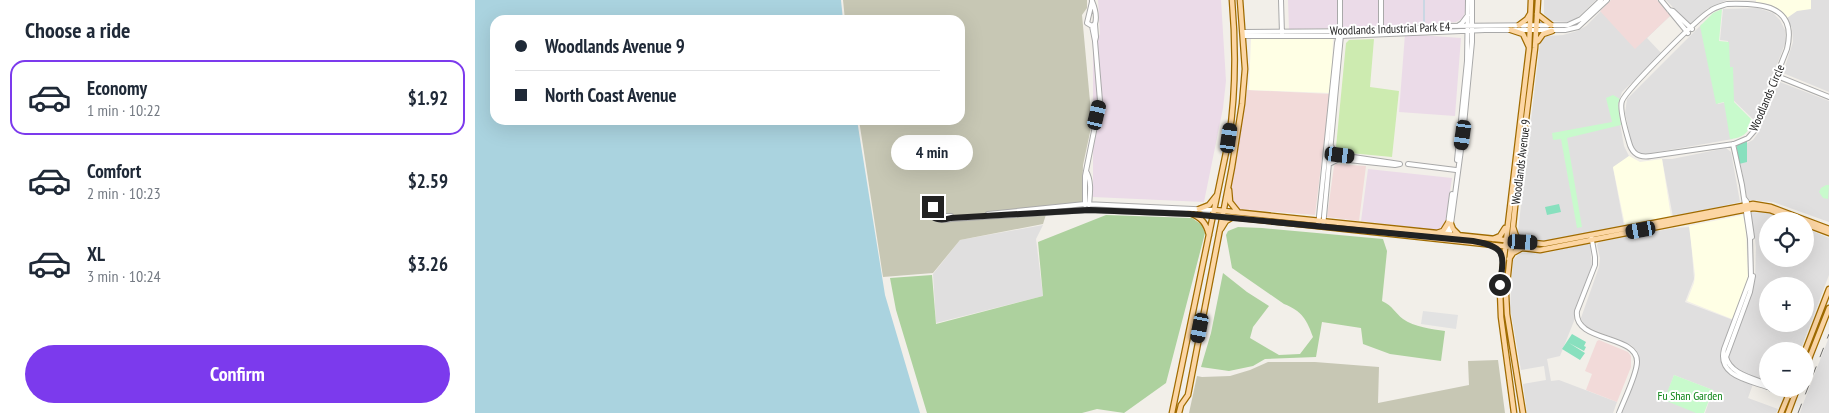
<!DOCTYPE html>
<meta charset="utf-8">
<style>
body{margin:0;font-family:"PT Sans Narrow",sans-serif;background:#f6f6f7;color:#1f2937;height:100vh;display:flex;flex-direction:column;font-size:19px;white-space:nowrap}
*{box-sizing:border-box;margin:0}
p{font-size:16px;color:#747a83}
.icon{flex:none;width:28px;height:28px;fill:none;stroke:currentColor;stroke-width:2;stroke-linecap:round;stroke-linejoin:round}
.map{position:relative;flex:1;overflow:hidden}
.drawer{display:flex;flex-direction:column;background:#fff;width:475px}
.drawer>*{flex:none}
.top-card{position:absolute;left:15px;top:15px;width:475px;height:110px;border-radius:15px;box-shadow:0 5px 20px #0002;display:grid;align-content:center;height:110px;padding:0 25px;background:#fff}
.buttons{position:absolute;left:1284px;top:212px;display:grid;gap:10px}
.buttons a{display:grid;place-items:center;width:55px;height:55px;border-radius:50%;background:#fff;box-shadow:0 5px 20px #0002;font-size:25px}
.end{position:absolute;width:22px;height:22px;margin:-11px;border:6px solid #222;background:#fff;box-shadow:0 0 0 2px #fff}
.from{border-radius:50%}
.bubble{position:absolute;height:35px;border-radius:18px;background:#fff;box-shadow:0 5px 20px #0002;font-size:16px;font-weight:700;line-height:35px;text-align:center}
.car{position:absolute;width:15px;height:30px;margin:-15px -8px;border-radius:6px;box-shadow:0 0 4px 1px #0007;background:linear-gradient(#222 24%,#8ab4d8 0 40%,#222 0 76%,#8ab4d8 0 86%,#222 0)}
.top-card b{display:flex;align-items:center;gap:18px;height:48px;font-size:19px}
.top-card b+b{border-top:1px solid #e0e1e3}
.top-card i{width:12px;height:12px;background:#1f2937}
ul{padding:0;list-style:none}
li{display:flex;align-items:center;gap:15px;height:75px;margin:0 10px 8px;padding:0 15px;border:2px solid transparent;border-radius:15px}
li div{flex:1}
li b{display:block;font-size:19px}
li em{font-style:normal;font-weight:700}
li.on{border-color:#7c3aed}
li>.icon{width:45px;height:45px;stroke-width:1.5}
h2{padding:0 25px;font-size:22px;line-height:60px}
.button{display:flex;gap:10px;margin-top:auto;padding:10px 25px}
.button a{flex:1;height:58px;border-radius:30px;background:#7c3aed;color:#fff;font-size:20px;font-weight:700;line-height:58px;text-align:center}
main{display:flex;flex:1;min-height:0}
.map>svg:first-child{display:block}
.residential{fill:#e0dfdf;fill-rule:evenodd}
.commercial{fill:#f2dad9}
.industrial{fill:#ebdbe8}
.education{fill:#ffffe5}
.construction{fill:#c7c7b4}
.grass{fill:#cdebb0}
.forest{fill:#add19e}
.park{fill:#c8facc}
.pitch{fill:#88e0be}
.parking{fill:#e2e2e2}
.water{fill:#aad3df}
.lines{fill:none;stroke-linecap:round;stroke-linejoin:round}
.stream{stroke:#aad3df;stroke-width:1}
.minor-casing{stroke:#a9a9a9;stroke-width:6}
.major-casing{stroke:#a06b00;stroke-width:7}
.minor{stroke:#fff;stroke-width:4}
.major{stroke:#fcd6a4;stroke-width:4.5}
.rail{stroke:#707070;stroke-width:1;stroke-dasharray:10 10;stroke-linecap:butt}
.route{stroke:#222;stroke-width:6}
.labels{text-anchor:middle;stroke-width:4;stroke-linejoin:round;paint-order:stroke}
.street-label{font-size:12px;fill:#222;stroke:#fff}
.park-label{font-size:12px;fill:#0c8416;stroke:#fff}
</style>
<main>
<section class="drawer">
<h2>Choose a ride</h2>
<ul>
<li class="on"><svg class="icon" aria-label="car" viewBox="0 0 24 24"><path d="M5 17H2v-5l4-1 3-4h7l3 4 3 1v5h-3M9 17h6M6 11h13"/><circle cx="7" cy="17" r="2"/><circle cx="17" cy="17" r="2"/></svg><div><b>Economy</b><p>1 min · 10:22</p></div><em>$1.92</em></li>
<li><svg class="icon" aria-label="car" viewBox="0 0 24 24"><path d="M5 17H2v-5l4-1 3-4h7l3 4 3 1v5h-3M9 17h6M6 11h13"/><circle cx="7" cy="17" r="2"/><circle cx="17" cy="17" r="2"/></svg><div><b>Comfort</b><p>2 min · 10:23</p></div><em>$2.59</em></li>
<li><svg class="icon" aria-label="car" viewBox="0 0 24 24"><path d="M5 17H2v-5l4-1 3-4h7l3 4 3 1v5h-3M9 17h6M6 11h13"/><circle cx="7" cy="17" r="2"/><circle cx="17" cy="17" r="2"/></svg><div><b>XL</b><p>3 min · 10:24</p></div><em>$3.26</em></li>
</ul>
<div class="button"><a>Confirm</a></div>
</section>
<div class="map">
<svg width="1354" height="413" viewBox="0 0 1354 413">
<rect width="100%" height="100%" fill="#f2efe9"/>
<path class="residential" d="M1069,0H1121L1101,19L1092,22L1075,21L1069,14Z
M1137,0L1195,16L1172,38L1188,55L1172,70H1170L1147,92L1142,107L1149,146L1154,156L1138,168L1149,226L1069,241L1050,239L1045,235L1043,231L1065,43L1069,38L1072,36L1088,35L1102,31L1111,26Z
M1191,0H1252L1232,9L1217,23H1213Z
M1334,0H1354V92L1308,73L1318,42L1317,28L1311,16L1321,9H1334Z
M1283,8L1298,13L1305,20L1310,30L1311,41L1280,121L1256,98L1253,41L1245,40L1248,9Z
M1227,24L1243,104L1251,102L1258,139L1171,154L1162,153L1157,146L1150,113L1152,99Z
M1305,82L1354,101V222L1298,202L1274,200L1272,197L1263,151L1264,147L1278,140L1283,133L1302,85Z
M1251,148L1256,152L1265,202L1198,217L1187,159H1197Z
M1276,212L1295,213L1314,221H1292V259H1330V228L1354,238V275L1325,351H1292V382L1260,369L1254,364L1253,355L1280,280L1281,247ZM1292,286H1330V324H1292Z
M568,225L561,239L568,296L461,323L458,274L485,240Z
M1215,227L1219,279L1210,302L1258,320L1245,353L1247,366L1255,375L1278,384L1273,398L1303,409L1301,413H1230L1238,390L1199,375L1190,399L1222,411L1221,413H1146L1163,369L1164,358L1162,351L1156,345L1112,327L1108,323L1106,318L1124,267L1125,258L1122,245L1124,242L1199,228Z
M1112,243L1115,245L1117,265L1100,311L1099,321L1085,356L1072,359L1076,381L1084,380L1142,402L1138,413H1052L1048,384L1071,380L1069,366L1046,370L1035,307L1038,260L1045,253H1071Z
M1354,337V413H1325L1328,404Z"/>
<path class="commercial" d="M1136,0H1182L1196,15L1160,49L1125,11Z
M772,90L855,94L840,215L764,209L760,204L755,194Z
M861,164L891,166L884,221L852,217L859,166Z
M1124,340L1153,352L1156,356V367L1142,402L1111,390L1117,374L1110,371L1122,341Z"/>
<path class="industrial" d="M623,0H746L751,81L748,108L729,202L618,197V47L625,34Z
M813,0H990V12L988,18L981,22L902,28L814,29Z
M930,34L986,38L980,116L924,112Z
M893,169L977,178L969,231L886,221Z"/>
<path class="education" d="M1281,0H1336V9L1322,11L1312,18L1305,10L1293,4L1281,2Z
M858,38L856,93L774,90L776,39Z
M1154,156L1165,162L1187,159L1196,217L1150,225L1138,167Z
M1268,215L1271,230L1273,275L1270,290L1257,319L1212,301L1219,283L1220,275L1214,226Z"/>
<path class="construction" d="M368,0H612V8L607,15L617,123L608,165L607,202L574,205L568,224L485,240L458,273L408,277L384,120H485V20H370Z
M1023,360L1030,413H714L722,376L727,377L755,376L775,370L793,362H840L904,367L903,403L994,385L993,361Z"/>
<path class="grass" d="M899,39L895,87L924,91L917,157L864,152L861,147L871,43L874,40Z"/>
<path class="forest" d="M631,215L717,218L727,225L730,233L691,383L649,413L622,409L607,413H452L421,310L415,278L457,275L461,324L568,296L563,242Z
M763,227L787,228L908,239L912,251L907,301C918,306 920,313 928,319C939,327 957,329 970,331L966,361L915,354L888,344L886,328L847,322L841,357L790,359L778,366L754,371L726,367L736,333L748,273L772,292L794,306L778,327L775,338L804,355L825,354L838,337C832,320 827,311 809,304L757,268L751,235L753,231Z"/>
<path class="park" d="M1247,9L1244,41L1254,42L1255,67H1258L1259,102L1278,121C1273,133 1268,138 1255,139L1249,102L1241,104L1225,26L1238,13Z
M1138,95L1145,99L1143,104L1146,125L1092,138L1107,227L1102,228L1086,139L1078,140L1077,133L1137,122L1131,98Z
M1351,185H1354L1353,199L1348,198L1344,192L1346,188Z
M1199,375L1238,390L1229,413H1221L1189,400Z"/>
<path class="pitch" d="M1272,141V162L1264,164L1261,143Z
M1084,204L1086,212L1072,215L1070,207Z
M1097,334L1111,342L1109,346L1111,347L1109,351L1094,343L1110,353L1105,360L1087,349Z"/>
<path class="parking" d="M948,311L983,315L981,329L946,324Z"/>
<path class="water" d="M0,0H366L368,20H20V120H382L410,295L445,413H0Z"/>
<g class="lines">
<path class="stream" d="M949,0V24"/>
<g class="minor-casing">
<path id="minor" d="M806,0L807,34
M906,0V32
M1186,0L1213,33
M1252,4C1284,3 1323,4 1312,49L1280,130L1273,138L1259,144L1176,156C1164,158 1157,154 1154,142C1151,132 1144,109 1147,101C1151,90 1223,18 1235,11C1240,7 1246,6 1252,4Z
M1194,10L1198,11L1217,29
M620,24L621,37L620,41
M617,26L620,24C622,17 620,8 617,1
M983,26L987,23L993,15
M768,32L906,31L969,26L1093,25L1106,19L1126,0
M768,36H866L1010,30H1090L1103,27L1132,0
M1302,76L1354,97
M1258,144L1267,185L1275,239L1276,277L1249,349C1242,376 1273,380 1292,387
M982,160L992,61L993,0
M854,164L864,159L920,165L925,164L865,155L861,153L856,146
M933,164L981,170
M611,171C617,181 615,194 614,205
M1269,198L1272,202L1277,237
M452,201V212C459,220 466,221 476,219L614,210L740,215
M452,201L469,216H476
M610,205V176L625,101L620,41L617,26L612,23L617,2
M513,214L610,204L740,210
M843,226L862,43L865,30V0
M848,227L866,35
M1116,235L1120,257V265L1102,311C1098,343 1163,334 1162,362C1162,374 1149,400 1144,413
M971,239L977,194
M974,239L988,135L997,42V0
M1278,276L1275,292L1251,357C1255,374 1278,378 1292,384
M1296,389L1315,396
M1306,389L1320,395"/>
</g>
<g class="major-casing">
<path id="major" d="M1062,14L1076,25
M1044,25L1052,19L1055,14
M1036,30L1048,34L1054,47
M1063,41L1068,34L1077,31
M754,190L755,202L763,212
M724,209L734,205L742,195
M740,210L1069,244L1278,204L1296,207L1354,229
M715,213C727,218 731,223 734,235
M740,215L1065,250L1278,208L1295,210L1324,221
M976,224L978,229L983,234
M1330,224L1354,233
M1038,227L1041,236L1047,242
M746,229L751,221L758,217
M962,233L968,231L973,223
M1018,239L1025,236L1030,228
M1034,259L1038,253L1047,248
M1330,351L1354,289
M1330,369L1354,308
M697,413L754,138C761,92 761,47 757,0
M704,413L706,405L713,395L757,167L767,104L770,69L765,0
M1039,413L1026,317L1025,291L1054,49L1056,0
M1048,413L1032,314L1031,294L1040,207L1060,48L1063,0
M1306,413L1316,389
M1313,413L1322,389"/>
</g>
<use href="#minor" class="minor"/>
<use href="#major" class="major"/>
<path class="rail" d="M1323,413L1354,334"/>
</g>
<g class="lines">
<path class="route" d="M458,207L452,201V212C459,220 466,221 476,218L614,210L715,214L998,241C1032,247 1029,254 1025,285"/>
</g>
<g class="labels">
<g class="street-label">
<text transform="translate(915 29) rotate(-2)" y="4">Woodlands Industrial Park E4</text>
<text transform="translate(1292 98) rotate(-67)" y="4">Woodlands Circle</text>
<text transform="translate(1046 162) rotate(-83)" y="4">Woodlands Avenue 9</text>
</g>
<g class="park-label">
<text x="1215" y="400">Fu Shan Garden</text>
</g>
</g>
</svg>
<div class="buttons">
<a><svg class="icon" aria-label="locate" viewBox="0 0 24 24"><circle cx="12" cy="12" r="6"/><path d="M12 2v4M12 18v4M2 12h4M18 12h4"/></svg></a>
<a>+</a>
<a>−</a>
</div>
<i class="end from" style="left:1025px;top:285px"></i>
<i class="end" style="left:458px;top:207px"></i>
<div class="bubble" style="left:416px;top:135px;width:82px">4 min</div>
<i class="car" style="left:622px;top:115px;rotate:13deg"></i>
<i class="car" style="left:988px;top:135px;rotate:188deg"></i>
<i class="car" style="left:754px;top:138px;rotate:8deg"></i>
<i class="car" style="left:865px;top:155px;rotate:97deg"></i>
<i class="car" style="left:1166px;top:230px;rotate:260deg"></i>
<i class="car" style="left:1048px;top:242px;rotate:93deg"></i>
<i class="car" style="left:725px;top:328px;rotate:191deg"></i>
<div class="top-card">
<b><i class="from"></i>Woodlands Avenue 9</b>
<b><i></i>North Coast Avenue</b>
</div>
</div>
</main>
